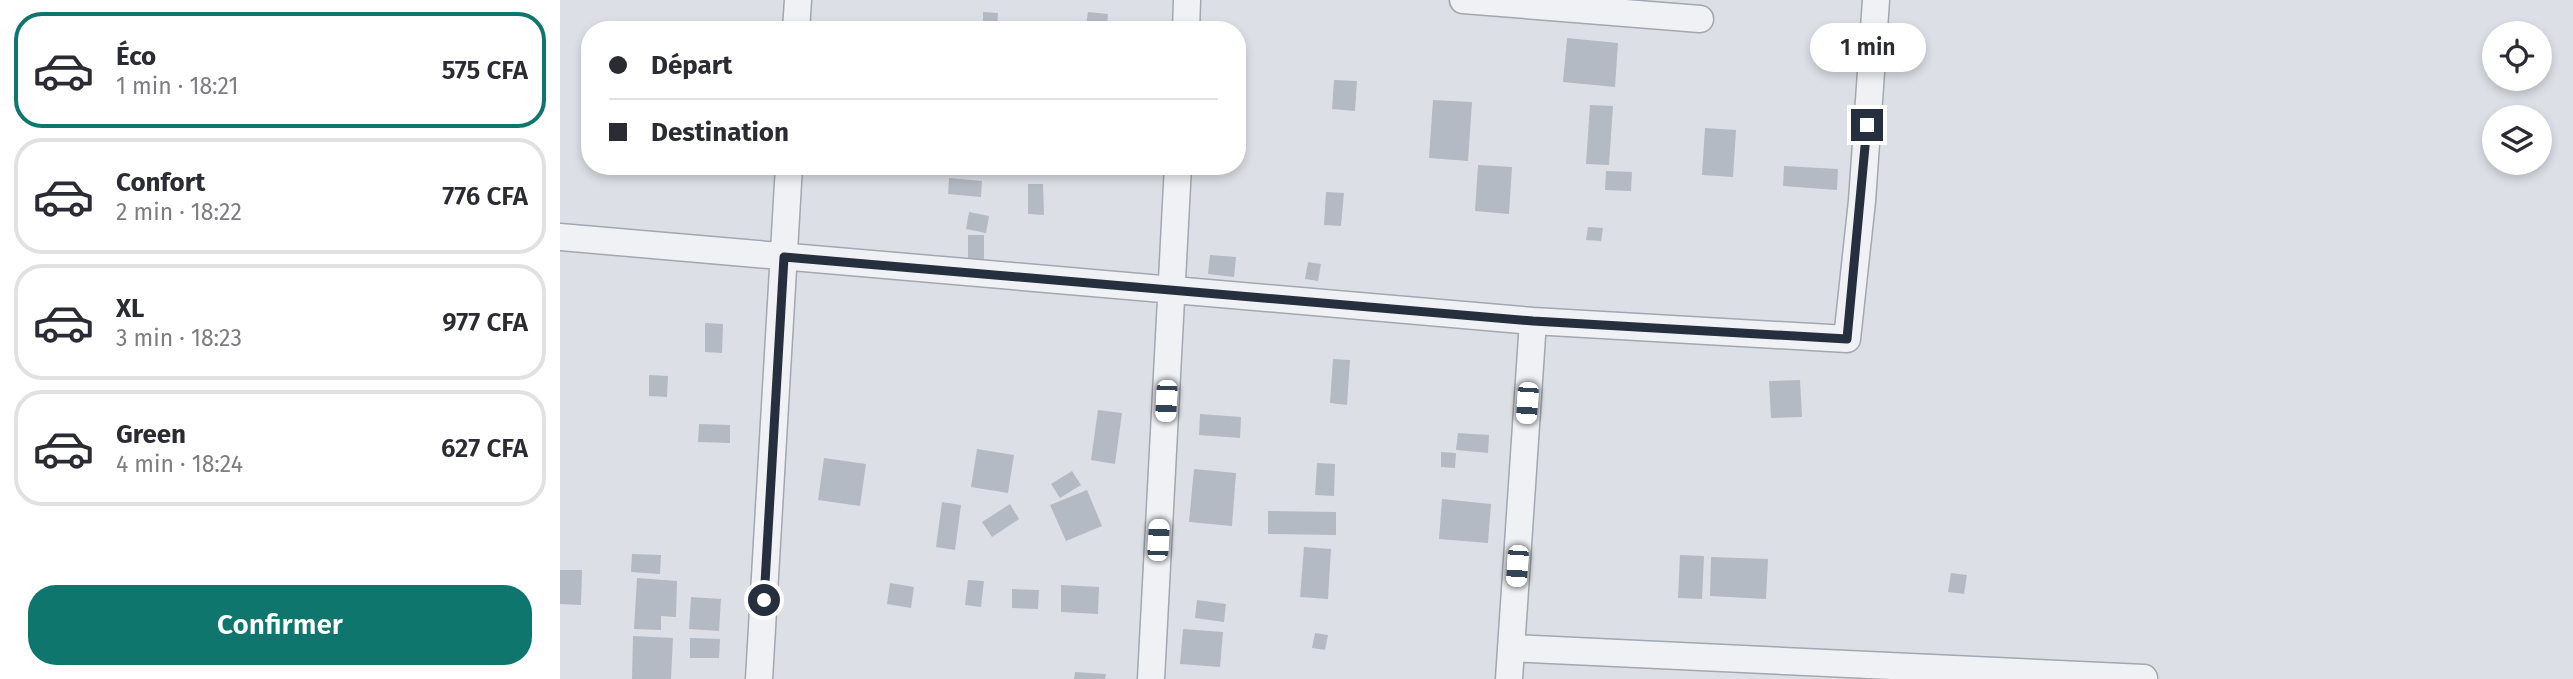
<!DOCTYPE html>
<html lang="fr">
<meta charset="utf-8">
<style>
body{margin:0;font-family:"Fira Sans",sans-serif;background:#f2f2f3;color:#2b2b33;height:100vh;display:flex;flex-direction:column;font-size:26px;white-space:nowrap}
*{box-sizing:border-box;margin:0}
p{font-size:23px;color:#7c7c81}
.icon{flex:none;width:38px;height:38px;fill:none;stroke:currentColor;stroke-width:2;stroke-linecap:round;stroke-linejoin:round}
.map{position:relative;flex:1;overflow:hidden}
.panel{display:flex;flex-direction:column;background:#fff;width:560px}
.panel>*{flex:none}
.guide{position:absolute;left:21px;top:21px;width:665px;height:154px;border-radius:28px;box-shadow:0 4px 10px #0003;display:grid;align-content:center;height:154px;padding:0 28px;background:#fff}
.controls{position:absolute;left:1922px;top:21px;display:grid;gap:14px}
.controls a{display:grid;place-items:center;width:70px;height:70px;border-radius:50%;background:#fff;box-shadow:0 4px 10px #0003;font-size:35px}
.end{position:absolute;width:32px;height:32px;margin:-16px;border:9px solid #262f3d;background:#fff;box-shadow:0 0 0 4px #fff}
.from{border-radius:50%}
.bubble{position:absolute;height:49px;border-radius:24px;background:#fff;box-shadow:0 4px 10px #0003;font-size:23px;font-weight:600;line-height:49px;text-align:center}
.car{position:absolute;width:21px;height:42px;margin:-21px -10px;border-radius:9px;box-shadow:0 0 5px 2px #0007;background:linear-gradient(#fff 24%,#345 0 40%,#fff 0 76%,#345 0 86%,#fff 0)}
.guide b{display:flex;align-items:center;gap:24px;height:66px;font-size:26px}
.guide b+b{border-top:2px solid #e1e1e2}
.guide i{width:18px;height:18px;background:#2b2b33}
ul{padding:12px 0 0;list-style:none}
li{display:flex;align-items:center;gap:21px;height:116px;margin:0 14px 10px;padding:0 14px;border:4px solid #e1e1e2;border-radius:28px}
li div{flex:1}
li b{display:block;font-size:26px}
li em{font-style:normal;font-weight:600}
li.current{border-color:#0f766e}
li>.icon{width:63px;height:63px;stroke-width:1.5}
.primary-button{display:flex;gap:14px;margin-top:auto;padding:14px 28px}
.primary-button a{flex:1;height:80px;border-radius:28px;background:#0f766e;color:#fff;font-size:28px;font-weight:600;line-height:80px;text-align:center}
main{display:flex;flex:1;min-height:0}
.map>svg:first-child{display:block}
.building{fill:#b3bac3}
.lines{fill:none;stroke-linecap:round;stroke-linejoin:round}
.minor-casing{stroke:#a2a7b0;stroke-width:29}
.minor{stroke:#eff1f5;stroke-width:26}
.route{stroke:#262f3d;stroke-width:9}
</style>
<main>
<section class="panel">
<ul>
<li class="current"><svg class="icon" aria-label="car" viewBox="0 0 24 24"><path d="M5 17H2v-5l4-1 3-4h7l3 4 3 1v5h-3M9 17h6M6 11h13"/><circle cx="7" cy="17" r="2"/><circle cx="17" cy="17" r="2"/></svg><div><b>Éco</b><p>1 min · 18:21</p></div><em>575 CFA</em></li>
<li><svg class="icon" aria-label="car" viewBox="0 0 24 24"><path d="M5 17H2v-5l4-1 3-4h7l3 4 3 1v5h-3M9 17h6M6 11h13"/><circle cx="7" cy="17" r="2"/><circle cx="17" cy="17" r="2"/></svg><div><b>Confort</b><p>2 min · 18:22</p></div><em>776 CFA</em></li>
<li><svg class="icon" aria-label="car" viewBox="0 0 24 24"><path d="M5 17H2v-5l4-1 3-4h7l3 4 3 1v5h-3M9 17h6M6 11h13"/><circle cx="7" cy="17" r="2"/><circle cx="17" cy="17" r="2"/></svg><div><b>XL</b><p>3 min · 18:23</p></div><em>977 CFA</em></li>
<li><svg class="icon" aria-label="car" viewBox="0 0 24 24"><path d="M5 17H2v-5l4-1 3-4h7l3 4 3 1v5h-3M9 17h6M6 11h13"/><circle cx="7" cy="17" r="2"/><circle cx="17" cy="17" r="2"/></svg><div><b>Green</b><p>4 min · 18:24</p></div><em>627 CFA</em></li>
</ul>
<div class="primary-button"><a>Confirmer</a></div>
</section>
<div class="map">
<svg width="2013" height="679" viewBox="0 0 2013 679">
<rect width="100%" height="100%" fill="#dce0e6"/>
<path class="building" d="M423,12L438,13L437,30H423Z
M528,12L548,14L547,27L526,25Z
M1007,38L1058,43L1055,87L1003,82Z
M774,80L797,81L795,111L772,109Z
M873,100L912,102L908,161L869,158Z
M1030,105L1053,106L1049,165L1026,164Z
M1145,128L1176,130L1173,177L1142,175Z
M918,165L952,167L949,214L915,211Z
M289,166H341V172Z
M1224,166L1278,169L1277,190L1223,186Z
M1046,171L1072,172L1071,191L1045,190Z
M389,178L422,181L421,197L388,194Z
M468,184H483L484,215L468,214Z
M766,192L784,193L781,226L764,225Z
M409,212L429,216L426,233L406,229Z
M1028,227L1043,228L1041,241L1026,240Z
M408,235H424V264H408Z
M650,255L676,257L674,277L648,274Z
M748,262L761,264L758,281L745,279Z
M145,323L163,324L162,353L145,352Z
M773,359L790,360L787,405L770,403Z
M89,375L108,376L107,397L89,396Z
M1240,380L1242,417L1211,418L1209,381Z
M538,410L562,413L555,464L531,460Z
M640,414L681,417L680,438L639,435Z
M139,424L170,425V443L138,442Z
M898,433L929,435L928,453L896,450Z
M417,449L454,455L448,493L411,487Z
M881,452L896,453L895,468L881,467Z
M264,458L306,464L300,506L258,500Z
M757,463L775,464L774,496L755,495Z
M634,469L676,473L672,526L629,522Z
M512,471L521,485L500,498L491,484Z
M527,490L542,526L506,541L490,505Z
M882,499L931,504L928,543L879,539Z
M382,502L401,505L395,550L376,547Z
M450,504L459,519L432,537L422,522Z
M708,511L776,512V535L708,534Z
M744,547L771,549L768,599L740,597Z
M72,554L101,555L100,574L71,572Z
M1120,555L1144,556L1142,599L1118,598Z
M1151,557L1208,559L1206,599L1150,596Z
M0,570H22L21,605L0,604Z
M1391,573L1407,575L1404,594L1388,592Z
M77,578L117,581L116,617L101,616V630L74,629Z
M408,580L424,581L421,607L405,605Z
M330,583L354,587L351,608L327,604Z
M501,585L539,587L538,614L501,612Z
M452,589L479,590L478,609L452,608Z
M131,597L161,599L159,631L129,629Z
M637,600L666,604L664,622L635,618Z
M623,629L663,632L660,667L620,664Z
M755,633L768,635L765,650L752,648Z
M73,636L113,638L111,679H72Z
M130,638L160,639L159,658H130Z
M515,672L546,674L545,679H514Z"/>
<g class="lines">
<g class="minor-casing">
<path id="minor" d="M903,0L1140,19
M236,30L238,0
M626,30L627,0
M0,237L973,321L1287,339L1302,201L1316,0
M951,648L1584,678
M199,679L229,166
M591,679L618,166
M949,679L973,321"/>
</g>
<use href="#minor" class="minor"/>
</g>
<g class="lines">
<path class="route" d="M204,600L224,257L973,321L1287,339L1307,125"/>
</g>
</svg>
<div class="controls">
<a><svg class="icon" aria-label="locate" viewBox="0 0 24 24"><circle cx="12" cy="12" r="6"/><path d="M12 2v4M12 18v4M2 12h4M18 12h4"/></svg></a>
<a><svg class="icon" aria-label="layers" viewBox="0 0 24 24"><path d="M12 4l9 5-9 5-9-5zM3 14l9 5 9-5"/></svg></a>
</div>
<i class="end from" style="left:204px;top:600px"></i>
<i class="end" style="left:1307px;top:125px"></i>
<div class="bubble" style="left:1250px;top:23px;width:116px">1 min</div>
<i class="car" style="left:606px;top:401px;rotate:183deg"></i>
<i class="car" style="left:967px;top:403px;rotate:184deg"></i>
<i class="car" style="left:598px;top:540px;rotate:3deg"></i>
<i class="car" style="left:957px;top:566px;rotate:184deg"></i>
<div class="guide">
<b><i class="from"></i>Départ</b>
<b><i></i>Destination</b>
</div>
</div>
</main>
